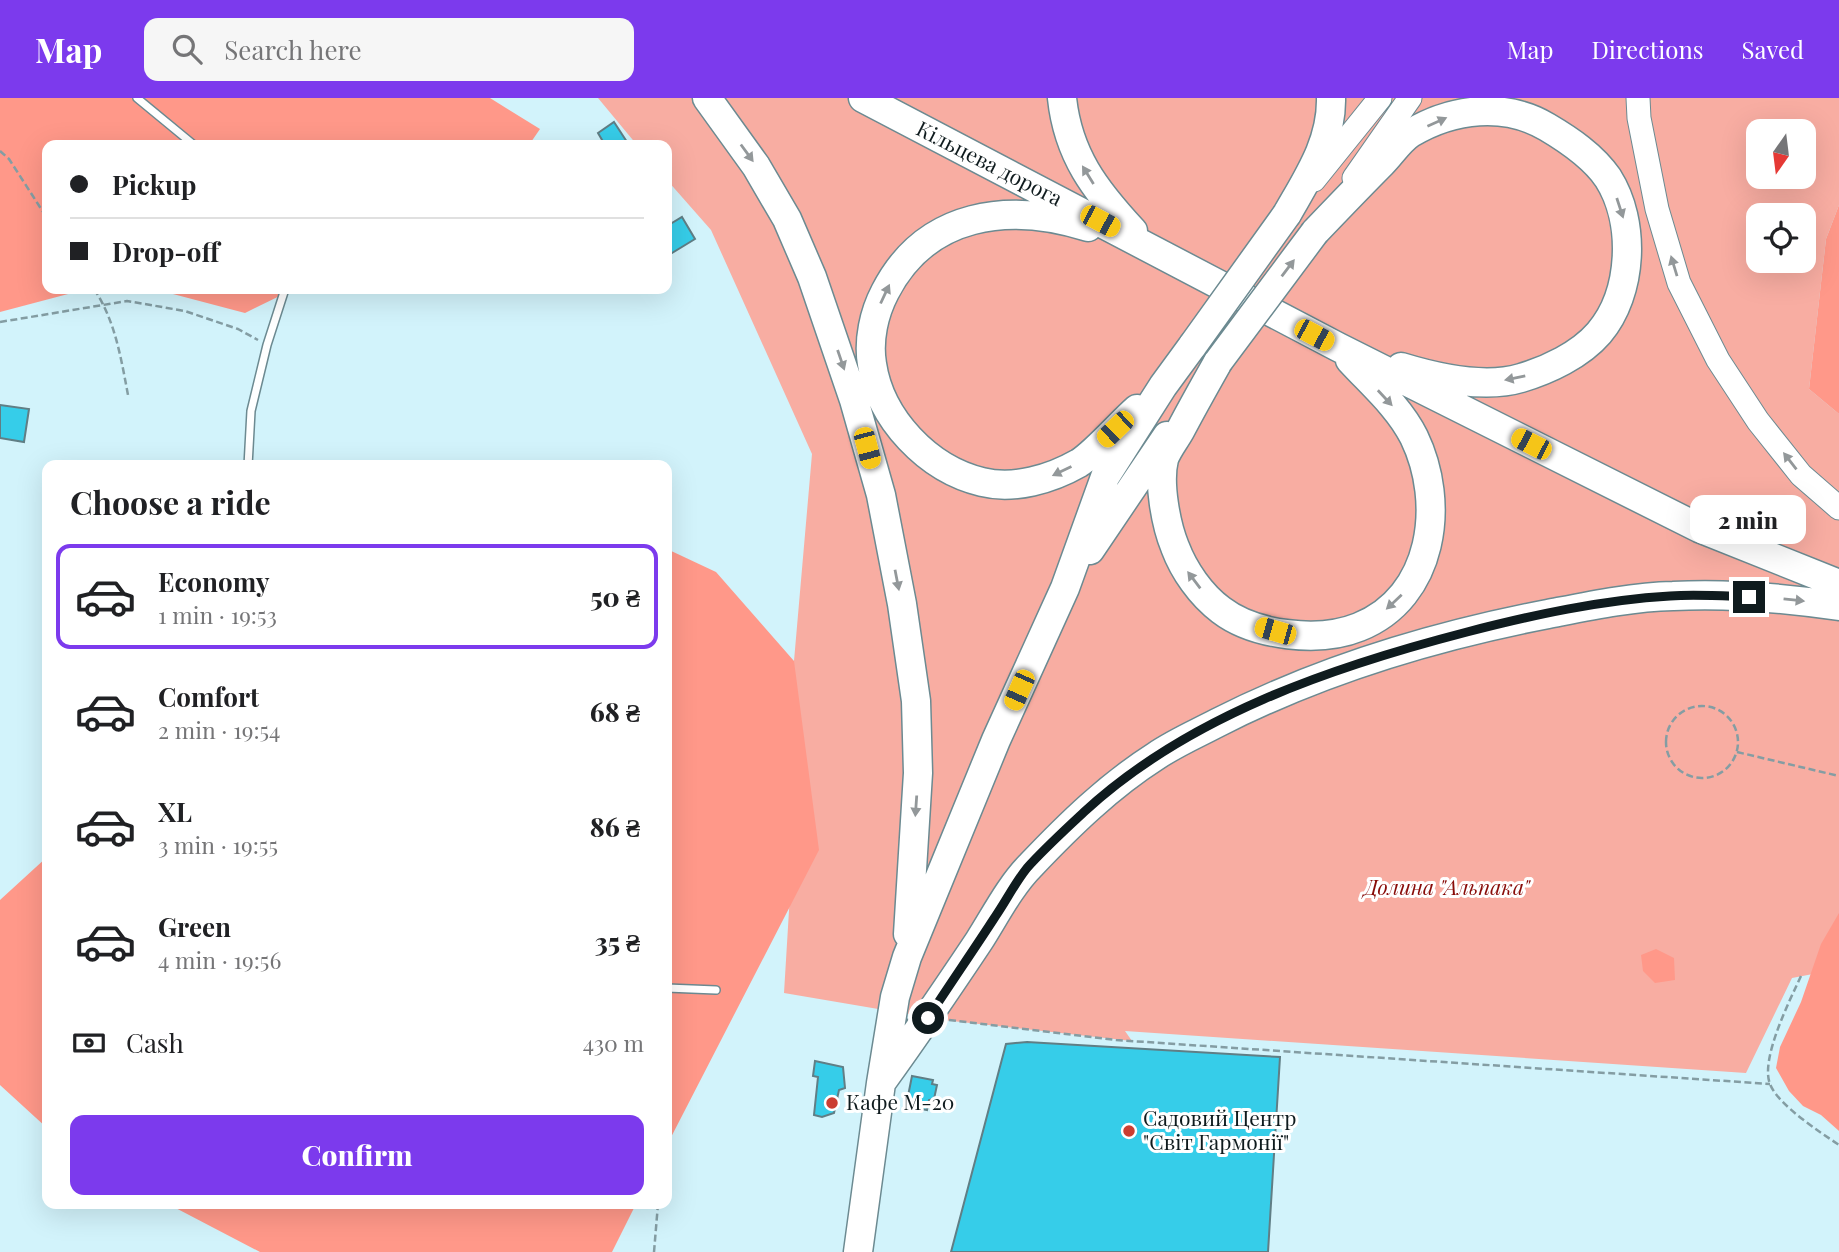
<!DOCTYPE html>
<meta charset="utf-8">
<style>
body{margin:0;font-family:"Playfair Display",serif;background:#f6f6f6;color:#202124;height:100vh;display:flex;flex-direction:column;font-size:26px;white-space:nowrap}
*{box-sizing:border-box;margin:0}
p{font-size:23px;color:#757577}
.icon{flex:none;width:38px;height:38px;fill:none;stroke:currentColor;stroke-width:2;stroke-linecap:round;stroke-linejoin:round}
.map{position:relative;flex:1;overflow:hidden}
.panel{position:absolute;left:42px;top:362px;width:630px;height:749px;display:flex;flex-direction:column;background:#fff;border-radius:14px;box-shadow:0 7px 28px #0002}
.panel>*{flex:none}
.banner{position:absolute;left:42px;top:42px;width:630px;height:154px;border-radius:14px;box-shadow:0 7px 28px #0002;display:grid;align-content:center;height:154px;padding:0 28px;background:#fff}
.needle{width:46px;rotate:194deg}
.controls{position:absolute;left:1746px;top:21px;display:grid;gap:14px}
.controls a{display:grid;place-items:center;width:70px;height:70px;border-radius:14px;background:#fff;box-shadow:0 7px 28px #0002;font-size:35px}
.end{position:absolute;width:32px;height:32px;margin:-16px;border:9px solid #0f1b1e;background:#fff;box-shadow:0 0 0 4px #fff}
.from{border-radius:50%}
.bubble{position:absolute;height:49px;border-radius:14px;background:#fff;box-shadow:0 7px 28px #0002;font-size:23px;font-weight:800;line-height:49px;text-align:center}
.car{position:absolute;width:21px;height:42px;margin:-21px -10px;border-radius:9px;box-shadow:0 0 5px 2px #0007;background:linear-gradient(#f5c518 24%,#345 0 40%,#f5c518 0 76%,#345 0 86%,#f5c518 0)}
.banner b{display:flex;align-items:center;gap:24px;height:66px;font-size:26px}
.banner b+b{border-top:2px solid #e0e0e0}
.banner i{width:18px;height:18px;background:#202124}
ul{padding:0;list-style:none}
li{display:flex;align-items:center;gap:21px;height:105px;margin:0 14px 10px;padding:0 14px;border:4px solid transparent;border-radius:14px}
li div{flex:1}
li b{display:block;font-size:26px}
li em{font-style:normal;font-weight:800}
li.current{border-color:#7c3aed}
li>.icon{width:63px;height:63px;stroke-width:1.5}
h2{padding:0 28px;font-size:32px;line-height:84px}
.pay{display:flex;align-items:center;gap:18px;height:77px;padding:0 28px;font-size:26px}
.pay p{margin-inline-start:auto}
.button{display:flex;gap:14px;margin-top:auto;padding:14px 28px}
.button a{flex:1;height:80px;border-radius:14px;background:#7c3aed;color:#fff;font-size:28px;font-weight:800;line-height:80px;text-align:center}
header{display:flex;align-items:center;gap:42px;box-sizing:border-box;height:98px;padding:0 35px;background:#7c3aed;color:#fff}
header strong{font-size:33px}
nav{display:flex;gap:38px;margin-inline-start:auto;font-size:24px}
.search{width:490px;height:63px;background:#f6f6f6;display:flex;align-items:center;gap:18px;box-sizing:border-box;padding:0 24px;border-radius:14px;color:#757577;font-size:26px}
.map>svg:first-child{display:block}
.green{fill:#f8ada2;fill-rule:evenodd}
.forest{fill:#ff9889}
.building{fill:#36cde9;stroke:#607e85;stroke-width:2}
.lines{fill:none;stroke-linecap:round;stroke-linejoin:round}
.lane-casing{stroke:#6c8a91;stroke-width:10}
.primary-casing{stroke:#6c8a91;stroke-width:25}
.highway-casing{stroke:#6c8a91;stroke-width:31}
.path{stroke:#849da3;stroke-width:2.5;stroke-dasharray:7 3.5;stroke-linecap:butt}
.lane{stroke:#fff;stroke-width:7}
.primary{stroke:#fff;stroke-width:23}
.highway{stroke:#fff;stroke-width:28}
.highway-bridge-casing{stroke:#6c8a91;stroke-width:31;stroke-linecap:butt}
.highway-bridge{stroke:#fff;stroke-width:28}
.oneway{fill:#93989a}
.route{stroke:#0f1b1e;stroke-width:9}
.poi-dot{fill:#cb3e32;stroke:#fff;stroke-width:2.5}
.labels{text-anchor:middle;stroke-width:6;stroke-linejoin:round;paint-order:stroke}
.street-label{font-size:21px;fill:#0f1b1e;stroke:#fff}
.park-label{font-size:21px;font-style:italic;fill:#880b08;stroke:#fff}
.poi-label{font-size:21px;fill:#0f1b1e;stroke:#fff;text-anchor:start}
</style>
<header>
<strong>Map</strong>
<div class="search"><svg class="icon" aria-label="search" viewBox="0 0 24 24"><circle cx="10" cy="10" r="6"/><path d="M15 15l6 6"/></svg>Search here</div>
<nav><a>Map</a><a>Directions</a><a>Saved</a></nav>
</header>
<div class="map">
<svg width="1839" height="1154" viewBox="0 0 1839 1154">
<rect width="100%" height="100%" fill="#d2f3fb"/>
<path class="green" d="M598,0H1839V107L1826,141L1809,291L1839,316V871L1792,880L1746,975L1125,933L1132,943L943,922L784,895L794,730V563L812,356L711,132L667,82V47H637ZM1759,33H1804V79H1759ZM1759,117H1804V163H1759Z"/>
<path class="forest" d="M0,0H490L540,31L529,47H47V191H87L0,214Z
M1839,107V316L1809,291L1826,141Z
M154,191H294L245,215Z
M667,451L716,474L794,563L819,752L667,1047Z
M47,759V1030L0,987V802Z
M1839,815V1033L1821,1017L1803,1008L1789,993L1776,970L1780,949L1801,904L1821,846Z
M1656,851L1674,860L1675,882L1655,885L1643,873L1641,857Z
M168,1106H636L612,1154H260Z"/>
<path class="building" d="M614,24L629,47H605L598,35Z
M682,119L695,141L667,158V128Z
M0,307L29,311L24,344L0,340Z
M1027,944L1280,959L1268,1154H951L1006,946Z
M815,963L843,969L845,990L839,992L834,1015L822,1019L814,1017L818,979L813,978Z
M912,978L933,982L932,986L937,987L934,1001L929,1002L927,1012L906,1008Z"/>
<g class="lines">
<g class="lane-casing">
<path id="lane" d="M137,0L194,47
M248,368L251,313L267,247L285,191
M667,890L716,892"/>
</g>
<g class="primary-casing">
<path id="primary" d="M1638,0L1639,20L1657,111L1679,185L1718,262L1758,323L1801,377L1839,410
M1354,80L1410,0
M1314,82L1380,0"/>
</g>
<g class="highway-casing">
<path id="highway" d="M707,0L756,68L787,121L812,179L854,302L881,397L902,506L916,603L918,675L908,836
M863,0L1338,249L1699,430L1839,486
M1062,0C1068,57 1095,92 1133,133
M1287,116C1308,79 1332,44 1331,0
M1088,129C1009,104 926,114 885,194C874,215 868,242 872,266C880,321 928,371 982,384C1014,392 1051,381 1079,365C1095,355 1121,325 1137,311
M1315,134C1337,111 1359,88 1382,65C1391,56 1400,42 1411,35C1453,10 1505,4 1547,29C1569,42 1593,58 1608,80C1636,124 1633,195 1599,235C1580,257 1548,272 1521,280C1484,291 1437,280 1401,269
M1218,264C1205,287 1192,310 1180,333C1175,342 1167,352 1164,361C1158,385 1166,427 1175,449C1184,473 1201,497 1221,512C1255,538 1320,545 1359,529C1434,499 1446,405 1414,339C1399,309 1372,286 1350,262
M1090,452L1167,338
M881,985C915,938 947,891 979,843C995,818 1010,788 1031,767C1069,727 1109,688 1156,658C1175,645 1196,636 1217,625C1321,572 1434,538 1548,516C1589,508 1631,499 1673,498C1728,495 1784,500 1839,508
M858,1154L881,985L895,899L907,859L996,642L1065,490L1105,379L1163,288L1193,247"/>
</g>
<path class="path" d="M0,53L9,61L47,120
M94,191C115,222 121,260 128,297
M0,224L127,203L185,213L238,231L258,242
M1666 644a36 36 0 1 1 72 0a36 36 0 1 1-72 0Z
M1737,654L1839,678
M1801,878C1790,902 1760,961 1770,986C1778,1007 1820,1034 1839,1047
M949,922L1116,942L1770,986
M654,1154L658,1106"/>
<use href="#lane" class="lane"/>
<use href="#primary" class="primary"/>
<use href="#highway" class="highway"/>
<g class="highway-bridge-casing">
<path id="highway-bridge" d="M1193,247L1287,116
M1218,264L1315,134"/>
</g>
<use href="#highway-bridge" class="highway-bridge"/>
</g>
<defs><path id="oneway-solid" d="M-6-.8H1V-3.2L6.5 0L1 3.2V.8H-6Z" transform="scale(1.75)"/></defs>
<g class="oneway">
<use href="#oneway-solid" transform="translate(1437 24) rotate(-24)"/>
<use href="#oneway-solid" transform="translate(747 55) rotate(54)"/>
<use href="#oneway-solid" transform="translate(1088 77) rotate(-122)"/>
<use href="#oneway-solid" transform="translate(1620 110) rotate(72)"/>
<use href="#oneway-solid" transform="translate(1674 168) rotate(-107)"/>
<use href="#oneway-solid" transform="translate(1288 170) rotate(-53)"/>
<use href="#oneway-solid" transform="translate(885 196) rotate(-65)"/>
<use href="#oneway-solid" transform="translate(841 262) rotate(71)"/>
<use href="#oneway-solid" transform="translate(1515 280) rotate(168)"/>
<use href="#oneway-solid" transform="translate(1385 300) rotate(47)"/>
<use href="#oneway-solid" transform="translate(1790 363) rotate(-128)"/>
<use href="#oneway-solid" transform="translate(1062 373) rotate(154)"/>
<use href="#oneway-solid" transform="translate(897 482) rotate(79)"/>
<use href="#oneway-solid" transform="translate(1194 482) rotate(-127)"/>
<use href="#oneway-solid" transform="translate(1794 502) rotate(6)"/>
<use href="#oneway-solid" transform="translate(1394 504) rotate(137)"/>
<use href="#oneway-solid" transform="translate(916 708) rotate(94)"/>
</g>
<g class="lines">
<path class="route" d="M928,920C950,886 973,853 995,819C1006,803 1015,785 1027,770C1044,751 1065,732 1084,714C1188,618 1332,569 1467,534C1533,517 1601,502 1670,498C1696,496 1723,498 1749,499"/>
</g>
<g class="poi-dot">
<circle cx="832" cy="1005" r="7"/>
<circle cx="1129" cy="1033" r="7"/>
</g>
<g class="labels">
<g class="street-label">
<text transform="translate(989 66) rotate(27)" y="7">Кільцева дорога</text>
</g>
<g class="park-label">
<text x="1447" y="797">Долина "Альпака"</text>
</g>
<g class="poi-label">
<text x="846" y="1012">Кафе М-20</text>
<text x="1143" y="1028">Садовий Центр<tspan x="1143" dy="24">"Світ Гармонії"</tspan></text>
</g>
</g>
</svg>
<div class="controls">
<a><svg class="needle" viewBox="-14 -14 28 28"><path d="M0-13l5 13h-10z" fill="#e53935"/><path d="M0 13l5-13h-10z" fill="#757577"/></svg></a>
<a><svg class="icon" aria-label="locate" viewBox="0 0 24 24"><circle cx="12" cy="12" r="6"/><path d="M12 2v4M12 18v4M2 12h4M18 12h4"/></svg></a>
</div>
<i class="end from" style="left:928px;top:920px"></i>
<i class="end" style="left:1749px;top:499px"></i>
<div class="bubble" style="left:1690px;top:397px;width:116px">2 min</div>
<i class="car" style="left:1100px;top:123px;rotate:118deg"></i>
<i class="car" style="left:1314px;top:237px;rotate:118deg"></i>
<i class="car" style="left:1115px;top:331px;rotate:226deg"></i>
<i class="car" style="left:1531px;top:346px;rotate:297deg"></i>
<i class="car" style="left:867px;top:350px;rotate:165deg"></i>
<i class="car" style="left:1275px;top:533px;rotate:286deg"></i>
<i class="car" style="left:1019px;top:592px;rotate:204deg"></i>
<div class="banner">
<b><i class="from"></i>Pickup</b>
<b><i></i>Drop-off</b>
</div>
<section class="panel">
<h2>Choose a ride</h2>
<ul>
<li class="current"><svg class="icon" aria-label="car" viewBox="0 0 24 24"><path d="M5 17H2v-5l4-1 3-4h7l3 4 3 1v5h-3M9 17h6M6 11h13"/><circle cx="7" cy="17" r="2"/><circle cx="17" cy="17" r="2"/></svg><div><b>Economy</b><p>1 min · 19:53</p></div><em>50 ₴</em></li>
<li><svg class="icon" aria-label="car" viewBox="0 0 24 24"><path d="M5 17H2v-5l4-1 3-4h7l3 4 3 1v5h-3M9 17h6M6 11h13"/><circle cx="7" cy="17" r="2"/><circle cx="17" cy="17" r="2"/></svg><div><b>Comfort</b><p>2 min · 19:54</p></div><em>68 ₴</em></li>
<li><svg class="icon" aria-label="car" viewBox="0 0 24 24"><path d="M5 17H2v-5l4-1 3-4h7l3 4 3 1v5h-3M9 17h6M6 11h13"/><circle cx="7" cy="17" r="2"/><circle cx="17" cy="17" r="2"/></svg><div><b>XL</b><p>3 min · 19:55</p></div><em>86 ₴</em></li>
<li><svg class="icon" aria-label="car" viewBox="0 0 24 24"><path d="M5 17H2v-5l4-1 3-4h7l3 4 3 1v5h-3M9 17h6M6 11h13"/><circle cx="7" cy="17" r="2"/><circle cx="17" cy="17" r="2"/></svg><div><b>Green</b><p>4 min · 19:56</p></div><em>35 ₴</em></li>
</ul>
<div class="pay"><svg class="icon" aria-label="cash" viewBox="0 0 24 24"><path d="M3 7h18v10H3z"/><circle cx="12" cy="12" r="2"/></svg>Cash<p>430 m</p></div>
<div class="button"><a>Confirm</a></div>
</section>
</div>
